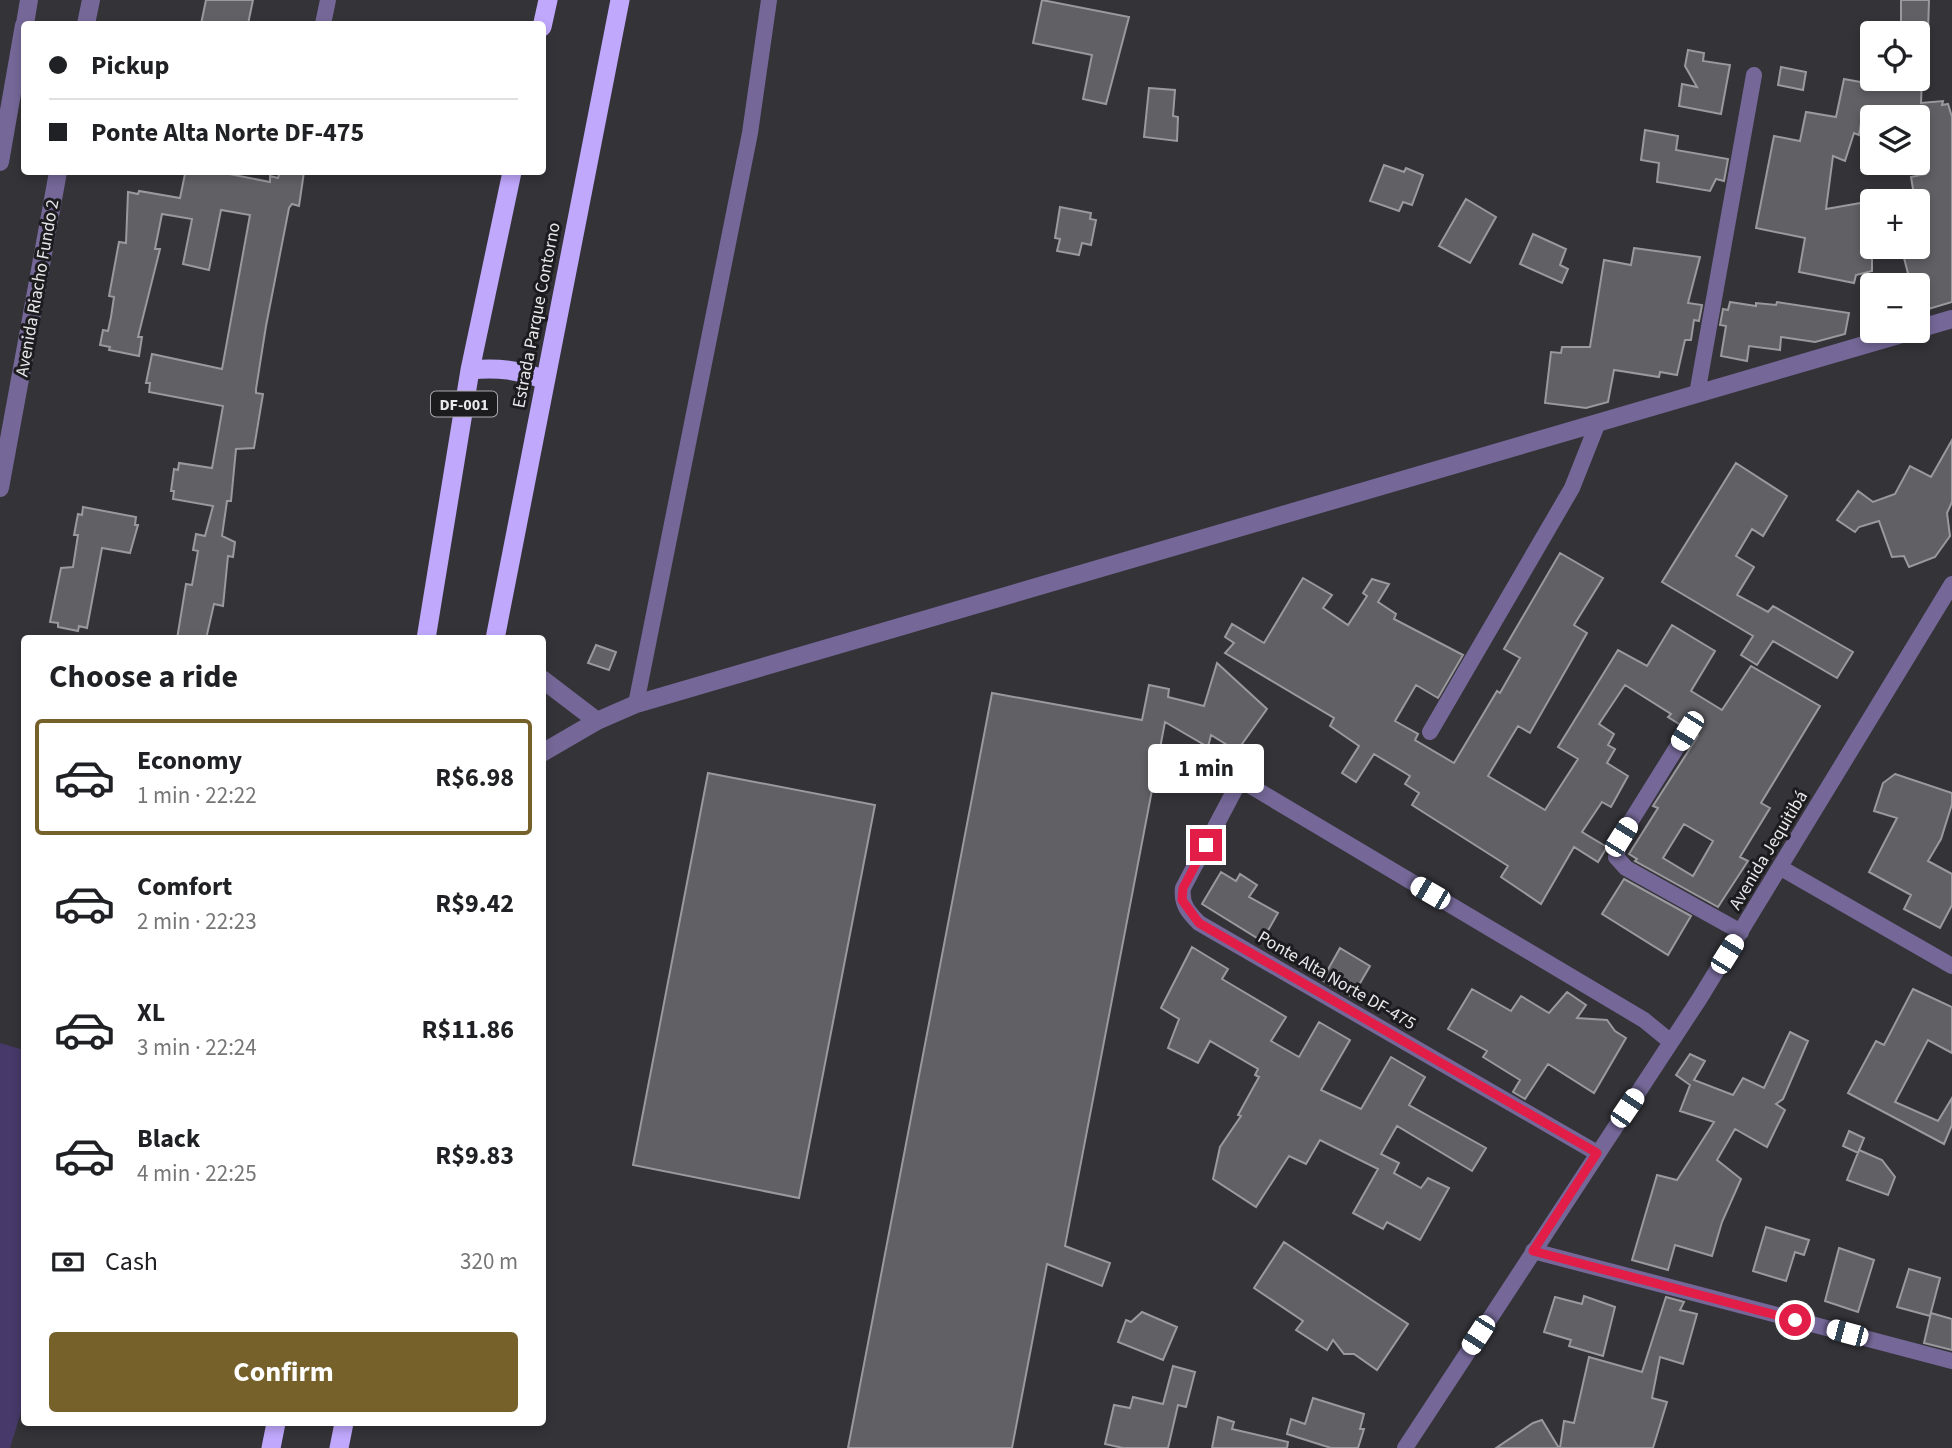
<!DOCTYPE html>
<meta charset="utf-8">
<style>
body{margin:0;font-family:"Source Sans 3",sans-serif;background:#f6f6f6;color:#202124;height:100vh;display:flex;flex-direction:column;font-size:26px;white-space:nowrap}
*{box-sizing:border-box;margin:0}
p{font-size:23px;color:#757577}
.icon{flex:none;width:38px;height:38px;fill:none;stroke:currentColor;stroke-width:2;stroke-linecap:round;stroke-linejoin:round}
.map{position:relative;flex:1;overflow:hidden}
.drawer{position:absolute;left:21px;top:635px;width:525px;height:791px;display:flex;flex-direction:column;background:#fff;border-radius:7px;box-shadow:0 4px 10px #0003}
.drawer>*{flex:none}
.guide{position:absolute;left:21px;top:21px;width:525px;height:154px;border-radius:7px;box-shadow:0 4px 10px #0003;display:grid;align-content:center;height:154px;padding:0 28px;background:#fff}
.controls{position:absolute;left:1860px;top:21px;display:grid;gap:14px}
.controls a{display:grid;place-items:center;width:70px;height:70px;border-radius:7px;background:#fff;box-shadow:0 4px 10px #0003;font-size:35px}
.end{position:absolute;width:32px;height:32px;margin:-16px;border:9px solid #e11d48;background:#fff;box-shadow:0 0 0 4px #fff}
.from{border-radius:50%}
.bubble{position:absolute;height:49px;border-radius:7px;background:#fff;box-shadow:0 4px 10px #0003;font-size:23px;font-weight:700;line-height:49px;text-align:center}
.car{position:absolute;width:21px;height:42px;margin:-21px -10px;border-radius:9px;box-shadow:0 0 5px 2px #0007;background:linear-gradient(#fff 24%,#345 0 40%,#fff 0 76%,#345 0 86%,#fff 0)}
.guide b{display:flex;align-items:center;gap:24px;height:66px;font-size:26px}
.guide b+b{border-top:2px solid #e0e0e0}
.guide i{width:18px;height:18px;background:#202124}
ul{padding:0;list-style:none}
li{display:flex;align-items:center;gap:21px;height:116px;margin:0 14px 10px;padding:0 14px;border:4px solid transparent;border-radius:7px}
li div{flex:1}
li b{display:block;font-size:26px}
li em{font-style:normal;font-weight:700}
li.on{border-color:#76612b}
li>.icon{width:63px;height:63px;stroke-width:1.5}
h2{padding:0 28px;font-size:32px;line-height:84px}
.pay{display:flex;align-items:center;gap:18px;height:77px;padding:0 28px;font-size:26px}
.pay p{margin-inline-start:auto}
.button{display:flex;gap:14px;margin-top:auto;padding:14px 28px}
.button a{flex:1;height:80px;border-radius:7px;background:#76612b;color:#fff;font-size:28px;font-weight:700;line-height:80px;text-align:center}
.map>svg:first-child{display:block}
.green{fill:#473969}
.building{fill:#616065;stroke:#9a999e;stroke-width:2;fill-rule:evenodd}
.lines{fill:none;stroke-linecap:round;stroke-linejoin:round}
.minor{stroke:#756898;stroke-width:16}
.tertiary{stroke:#756898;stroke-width:18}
.trunk{stroke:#c0a8fc;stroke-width:19}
.route{stroke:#e11d48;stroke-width:9}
.labels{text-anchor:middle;stroke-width:6;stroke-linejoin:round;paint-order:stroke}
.shield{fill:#1c1b1e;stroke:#acaaae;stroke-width:2}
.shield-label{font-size:16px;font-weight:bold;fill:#e9e8eb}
.street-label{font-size:18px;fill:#e9e8eb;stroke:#1c1b1e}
</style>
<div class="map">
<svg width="1952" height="1448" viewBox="0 0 1952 1448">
<rect width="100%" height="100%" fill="#343338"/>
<path class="green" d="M0,1043L24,1050V1403L10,1448H0Z"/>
<path class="building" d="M206,0H253L248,24H201Z
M1042,0L1129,17L1106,104L1083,99L1092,55L1033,43Z
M1901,0H1929L1928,33H1901Z
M1688,50L1704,53L1703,61L1730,65L1721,114L1679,106L1682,84L1697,87L1685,66Z
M1781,67L1806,72L1803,90L1778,85Z
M1844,79L1877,85L1878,79H1922L1921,103L1943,101L1942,105L1948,104L1952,117V302L1925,310L1918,285H1911L1903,254L1918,251V201H1915L1911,177L1926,174L1919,117H1872V122L1861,123L1859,135L1854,133L1845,161L1833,156L1826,209L1872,201V271L1856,275L1854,283L1799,272L1805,238L1756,228L1774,136L1800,141L1806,112L1836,117Z
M1149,88L1175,90L1173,116L1178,117L1177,141L1144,137Z
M1645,130L1678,136L1676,150L1728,159L1724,181L1716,179L1710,191L1657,182L1659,163L1641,160Z
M1384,165L1404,172L1406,168L1423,175L1412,205L1403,202L1399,211L1370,201Z
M189,172H219L270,182V176L278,178L280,172H304L299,206L292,204L289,208L266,326L256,389V393L263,394L254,448L236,449L231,501H227L222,536L235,542L233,557L228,556L223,606L214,604L206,639H177L186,584L192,585L198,551L193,550L196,534L205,536L213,506L173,499L174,491H171L174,469L178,470L179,463L212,468L223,406L149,392L150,383H146L152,354L222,369L250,215L221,210L209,270L183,264L192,219L162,214L155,249H160L138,337H142L139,356L109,350L110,347L100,345L103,330L108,331L111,317L114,297L109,296L119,242L126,243L128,192L138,194L139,191L180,198L185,174Z
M1466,199L1496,217L1470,263L1439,246Z
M1060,207L1091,213L1090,219L1096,220L1091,245L1082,243L1079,255L1057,251L1060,239L1055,238Z
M1533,234L1566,249L1560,265L1568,269L1562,283L1520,264Z
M1634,248L1700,257L1688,303L1702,305L1699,321L1694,320L1691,340H1685L1677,375L1660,372L1659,377L1614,370L1608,402L1586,408L1545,403L1551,352L1561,353L1562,347H1590L1604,260L1631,265Z
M1730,302L1756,306V303L1776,305L1777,302L1849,313L1845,334L1815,342L1781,337L1780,350L1749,346L1747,361L1721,356L1726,326L1720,325L1723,309L1728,310Z
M1952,440V502L1947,513L1950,536L1935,557L1909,567L1904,556L1892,557L1879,521L1859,527L1855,532L1837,520L1858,491L1873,502L1895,494L1910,466L1931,477Z
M1736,463L1787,496L1763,536L1752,529L1736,556L1754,567L1737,595L1768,612L1773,606L1853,652L1837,678L1773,641L1757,665L1741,655L1753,636L1662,582Z
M83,507L136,517L135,525H138L130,553L102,548L87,628L79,626L78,631L58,627V623L50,622L61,568L73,567L78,535H74L78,514L82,515Z
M1560,553L1603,578L1574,625L1587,633L1530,733L1518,726L1488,776L1545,810L1578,759L1558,747L1618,650L1647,666L1672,625L1715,651L1691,691L1722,710L1751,666L1820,706L1761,803L1770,808L1740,857L1748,861L1718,907L1635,861L1637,859L1629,854L1658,808L1653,806L1698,736L1693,723L1687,721L1679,724L1668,717L1671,714L1625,685L1599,724L1614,734L1608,745L1615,749L1607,763L1628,776L1611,807L1602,802L1582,832L1607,847L1598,862L1574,847L1541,904L1501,877L1508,866L1412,805L1419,793L1405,784L1410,776L1374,754L1356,782L1342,773L1359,746L1330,726L1334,718L1225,653L1234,643L1225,637L1232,624L1264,643L1303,578L1332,595L1323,608L1348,625L1367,596L1363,593L1372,579L1389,584L1378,602L1396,614L1394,619L1463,655L1438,698L1416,685L1395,721L1418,734L1415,740L1454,763L1497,691L1500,693L1520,658L1504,649ZM1684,824L1713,841L1693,876L1663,858Z
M596,645L616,652L609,670L588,663Z
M1217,663L1267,709L1237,751L1211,735L1208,747L1165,722L1065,1246L1110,1263L1102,1286L1047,1264L1012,1448H848L992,693L1142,720L1149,685L1169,689L1168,697L1204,706Z
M708,773L875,805L799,1198L633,1165Z
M1895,774L1952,793V804L1941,839L1928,861L1952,874V905L1940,928L1904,909L1911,895L1869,872L1897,818L1874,811L1883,783Z
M1221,872L1236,881L1240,874L1257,885L1249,897L1278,913L1262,941L1202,904Z
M1624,879L1691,916L1668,955L1602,914Z
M1192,947L1228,969L1222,979L1286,1017L1271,1041L1299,1057L1319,1022L1350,1040L1321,1090L1361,1109L1391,1057L1425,1077L1409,1105L1486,1148L1472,1171L1397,1126L1381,1154L1399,1163L1394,1173L1421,1188L1428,1178L1449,1188L1420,1240L1387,1222L1383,1229L1353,1213L1378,1169L1320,1140L1306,1164L1289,1156L1256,1207L1213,1179L1220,1147L1241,1116L1238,1115L1259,1077L1255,1075L1258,1069L1210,1041L1198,1063L1168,1048L1179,1019L1161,1008Z
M1340,948L1370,966L1352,997L1322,980Z
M1472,989L1511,1011L1521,996L1549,1013L1567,992L1586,1005L1577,1018L1607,1020L1615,1031L1626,1038L1594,1093L1548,1064L1525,1099L1513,1092L1520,1080L1483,1057L1487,1051L1448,1029Z
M1913,989L1952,1007V1053L1928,1040L1895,1102L1938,1121L1952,1098V1125L1944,1144L1848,1093L1876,1041L1884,1045Z
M1790,1032L1808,1041L1783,1099L1776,1104L1785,1110L1767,1147L1735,1129L1717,1160L1741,1179L1722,1222L1712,1256L1675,1245L1668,1270L1632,1260L1657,1175L1677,1180L1714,1122L1680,1111L1690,1085L1676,1075L1690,1054L1705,1061L1694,1080L1733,1095L1743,1078L1764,1088Z
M1849,1131L1864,1138L1858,1153L1843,1146Z
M1859,1150L1882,1160L1895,1177L1888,1195L1847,1180Z
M1766,1227L1809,1240L1804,1255L1795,1252L1786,1281L1753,1271Z
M1284,1242L1408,1324L1377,1370L1354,1354H1344L1333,1340L1327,1350L1296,1330L1303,1321L1254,1288Z
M1839,1248L1874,1260L1858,1312L1825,1301Z
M1909,1269L1940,1278L1930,1316L1897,1307Z
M1584,1296L1615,1307L1603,1356L1569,1346L1571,1340L1544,1332L1555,1297L1582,1304Z
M1666,1297L1684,1302L1680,1310L1697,1314L1683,1364L1660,1357L1652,1398L1667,1402L1653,1448H1560L1564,1421L1574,1423L1589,1357L1642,1372Z
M1142,1312L1177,1327L1163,1360L1118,1342L1126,1320L1131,1322Z
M1931,1313L1952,1319V1350L1924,1343Z
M1173,1366L1195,1372L1186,1407L1178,1405L1168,1448H1123L1105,1444L1114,1405L1130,1408L1133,1397L1163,1404Z
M1313,1398L1364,1414L1360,1429H1364L1358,1448H1331L1287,1434L1291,1419L1305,1424Z
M1218,1417L1234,1422L1232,1429L1288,1442L1287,1448H1212Z
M1542,1420L1559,1448H1496L1533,1423Z"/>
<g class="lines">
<path class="minor" d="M323,24L328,0
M1697,394L1754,75
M636,704L750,133L769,0
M1687,731L1621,837L1616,857L1626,868L1741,932
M1430,732L1572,488L1597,425
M1195,753L1644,1020L1671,1042
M1240,780L1183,888C1181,904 1188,912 1199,923L1597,1153
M1781,868L1952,966
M1533,1251L1952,1361
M1405,1448L1700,998L1952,584"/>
<path class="tertiary" d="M25,24L29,0
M86,24L91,0
M0,162L24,25
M1918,329L1952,319
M0,488L58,172
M542,679L597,721
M542,753L597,721L636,704L1912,331"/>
<path class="trunk" d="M542,27L548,0
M470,370C498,367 519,370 545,380
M426,639L470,370L512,172
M495,639L620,0
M271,1448L276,1423
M339,1448L344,1423"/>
</g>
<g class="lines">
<path class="route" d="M1206,845L1183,888L1182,900L1199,923L1597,1153L1533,1251L1795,1320"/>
</g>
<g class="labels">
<rect class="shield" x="431" y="391.5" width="66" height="25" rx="5"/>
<g class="shield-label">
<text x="464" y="410">DF-001</text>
</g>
<g class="street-label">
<text transform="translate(37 288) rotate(-80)" y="6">Avenida Riacho Fundo 2</text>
<text transform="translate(536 315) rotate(-79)" y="6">Estrada Parque Contorno</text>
<text transform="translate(1768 850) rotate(-59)" y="6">Avenida Jequitibá</text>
<text transform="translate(1337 980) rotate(30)" y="6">Ponte Alta Norte DF-475</text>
</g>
</g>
</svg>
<div class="controls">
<a><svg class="icon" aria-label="locate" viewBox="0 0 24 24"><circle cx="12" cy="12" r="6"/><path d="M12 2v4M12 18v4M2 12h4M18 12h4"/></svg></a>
<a><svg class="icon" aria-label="layers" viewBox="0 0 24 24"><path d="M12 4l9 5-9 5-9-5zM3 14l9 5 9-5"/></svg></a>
<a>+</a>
<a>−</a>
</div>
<i class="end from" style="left:1795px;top:1320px"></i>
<i class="end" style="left:1206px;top:845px"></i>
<div class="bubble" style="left:1148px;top:744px;width:116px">1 min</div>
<i class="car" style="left:1687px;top:731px;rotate:212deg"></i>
<i class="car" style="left:1621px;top:837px;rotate:32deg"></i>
<i class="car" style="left:1430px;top:893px;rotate:300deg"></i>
<i class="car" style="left:1727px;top:954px;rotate:32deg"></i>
<i class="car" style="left:1627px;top:1108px;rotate:34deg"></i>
<i class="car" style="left:1847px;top:1333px;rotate:285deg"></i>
<i class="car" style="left:1478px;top:1335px;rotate:213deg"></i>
<div class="guide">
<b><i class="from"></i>Pickup</b>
<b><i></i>Ponte Alta Norte DF-475</b>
</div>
<section class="drawer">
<h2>Choose a ride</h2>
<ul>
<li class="on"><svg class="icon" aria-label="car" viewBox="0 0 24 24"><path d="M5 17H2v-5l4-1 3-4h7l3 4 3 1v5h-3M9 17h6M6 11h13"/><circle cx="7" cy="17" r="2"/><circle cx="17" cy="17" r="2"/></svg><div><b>Economy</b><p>1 min · 22:22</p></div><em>R$6.98</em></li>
<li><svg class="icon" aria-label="car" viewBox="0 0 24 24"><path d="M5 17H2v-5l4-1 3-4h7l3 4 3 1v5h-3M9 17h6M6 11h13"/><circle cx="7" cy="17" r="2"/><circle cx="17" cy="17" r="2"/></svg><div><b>Comfort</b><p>2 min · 22:23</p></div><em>R$9.42</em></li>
<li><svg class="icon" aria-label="car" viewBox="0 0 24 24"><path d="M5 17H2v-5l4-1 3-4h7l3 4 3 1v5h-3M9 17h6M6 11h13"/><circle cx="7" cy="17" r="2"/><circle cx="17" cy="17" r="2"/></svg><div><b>XL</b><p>3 min · 22:24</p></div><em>R$11.86</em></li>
<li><svg class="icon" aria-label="car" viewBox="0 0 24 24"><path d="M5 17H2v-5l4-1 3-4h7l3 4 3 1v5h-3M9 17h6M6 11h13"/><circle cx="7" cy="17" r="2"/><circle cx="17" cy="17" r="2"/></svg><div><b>Black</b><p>4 min · 22:25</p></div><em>R$9.83</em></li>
</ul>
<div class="pay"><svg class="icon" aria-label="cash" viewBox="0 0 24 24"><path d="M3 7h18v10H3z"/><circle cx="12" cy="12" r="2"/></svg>Cash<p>320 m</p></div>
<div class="button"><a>Confirm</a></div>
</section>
</div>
